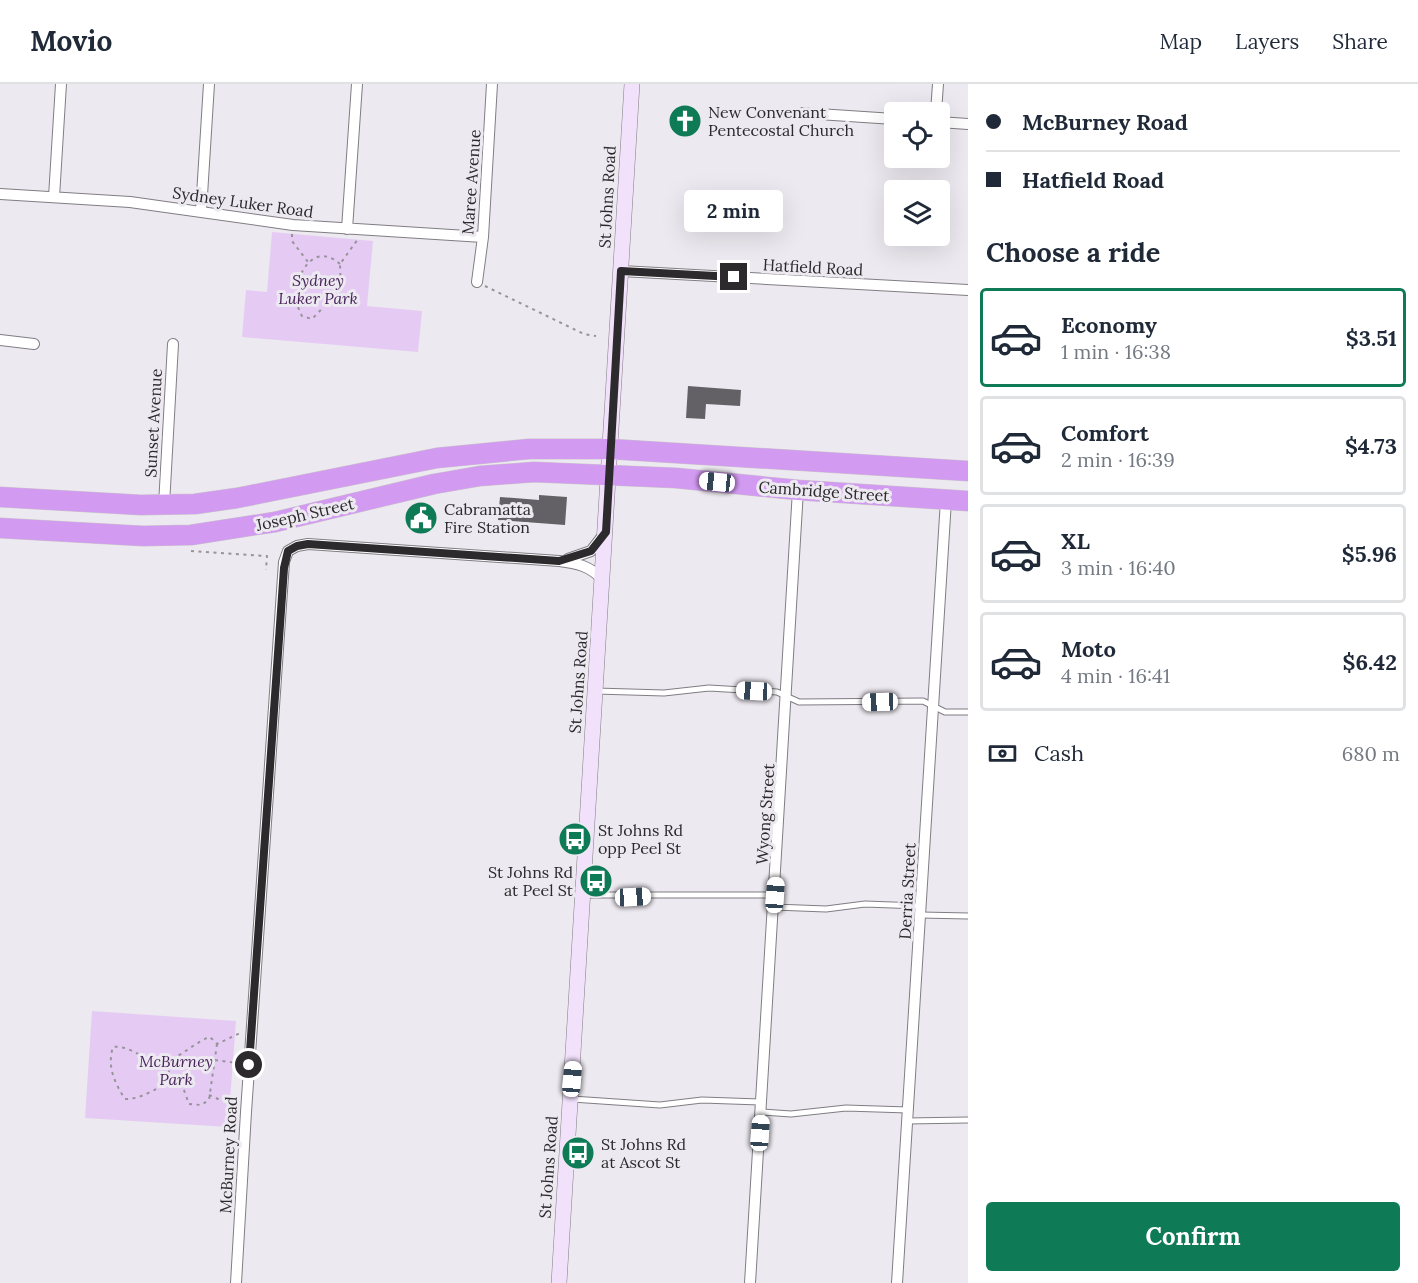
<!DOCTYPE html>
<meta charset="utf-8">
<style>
body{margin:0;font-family:Lora,serif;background:#f2f2f3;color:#1f2937;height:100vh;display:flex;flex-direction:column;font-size:22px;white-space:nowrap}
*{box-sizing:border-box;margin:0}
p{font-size:20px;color:#747a83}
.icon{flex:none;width:33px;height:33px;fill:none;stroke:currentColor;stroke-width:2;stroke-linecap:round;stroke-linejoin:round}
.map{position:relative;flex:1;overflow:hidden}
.drawer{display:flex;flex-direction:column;background:#fff;width:450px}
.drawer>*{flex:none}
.banner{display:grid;align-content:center;height:132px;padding:0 18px;background:#fff}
.fabs{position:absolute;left:884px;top:18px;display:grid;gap:12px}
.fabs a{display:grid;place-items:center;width:66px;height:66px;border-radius:6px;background:#fff;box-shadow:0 6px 24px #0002;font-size:30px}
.end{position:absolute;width:27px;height:27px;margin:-14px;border:8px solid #2c2a2d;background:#fff;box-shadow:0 0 0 3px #fff}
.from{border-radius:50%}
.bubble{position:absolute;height:42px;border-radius:6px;background:#fff;box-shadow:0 6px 24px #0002;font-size:20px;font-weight:800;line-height:42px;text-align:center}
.car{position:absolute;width:18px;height:36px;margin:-18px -9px;border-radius:8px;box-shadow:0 0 4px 2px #0007;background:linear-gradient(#fff 24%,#345 0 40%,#fff 0 76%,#345 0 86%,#fff 0)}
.banner b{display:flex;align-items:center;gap:21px;height:57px;font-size:22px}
.banner b+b{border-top:2px solid #e0e1e3}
.banner i{width:15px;height:15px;background:#1f2937}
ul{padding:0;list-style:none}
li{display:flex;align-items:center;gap:18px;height:99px;margin:0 12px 9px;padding:0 6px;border:3px solid #e0e1e3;border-radius:6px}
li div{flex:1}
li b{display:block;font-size:22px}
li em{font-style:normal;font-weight:800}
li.on{border-color:#0e7b56}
li>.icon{width:54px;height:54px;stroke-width:1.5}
h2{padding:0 18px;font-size:27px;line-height:72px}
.pay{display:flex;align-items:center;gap:15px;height:66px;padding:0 18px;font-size:22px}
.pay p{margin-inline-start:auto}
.primary-button{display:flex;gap:12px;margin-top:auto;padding:12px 18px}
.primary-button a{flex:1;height:69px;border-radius:6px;background:#0e7b56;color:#fff;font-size:24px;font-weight:800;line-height:69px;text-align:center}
header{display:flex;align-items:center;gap:36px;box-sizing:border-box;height:84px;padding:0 30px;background:#fff;border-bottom:2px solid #e0e1e3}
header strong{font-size:28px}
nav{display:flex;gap:33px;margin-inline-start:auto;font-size:21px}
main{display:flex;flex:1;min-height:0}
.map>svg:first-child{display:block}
.green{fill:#e5cbf4}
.building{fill:#646166}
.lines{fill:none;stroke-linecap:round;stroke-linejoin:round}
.lane-casing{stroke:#807d83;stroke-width:7}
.street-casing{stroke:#807d83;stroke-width:12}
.secondary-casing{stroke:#807d83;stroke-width:16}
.highway-casing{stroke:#c8c8c8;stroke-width:21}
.path{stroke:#979499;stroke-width:2;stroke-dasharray:3 4.5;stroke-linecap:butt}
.lane{stroke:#fff;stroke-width:5}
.street{stroke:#fff;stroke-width:10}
.secondary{stroke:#f2e1fb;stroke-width:15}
.highway{stroke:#d39af2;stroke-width:20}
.route{stroke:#2c2a2d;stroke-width:8}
.labels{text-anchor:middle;stroke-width:6;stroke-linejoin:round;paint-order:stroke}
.poi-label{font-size:16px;fill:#2c2a2d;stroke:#ede9f0;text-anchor:start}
.street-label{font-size:16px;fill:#2c2a2d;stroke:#ede9f0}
.park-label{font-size:16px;font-style:italic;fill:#49245c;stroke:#ede9f0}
</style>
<header>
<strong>Movio</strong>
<nav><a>Map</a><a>Layers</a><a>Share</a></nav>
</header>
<main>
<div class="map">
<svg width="968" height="1199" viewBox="0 0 968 1199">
<rect width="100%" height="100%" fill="#ede9f0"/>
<path class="green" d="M272,148L373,157L367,222L422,227L418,268L242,253L246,206L267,208Z
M92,927L236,937L228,1043L85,1034Z"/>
<path class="building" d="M688,302L741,306L740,322L706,320L705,335L686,334Z
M539,411L567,413L565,441L498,436L500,413L539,416Z"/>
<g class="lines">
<g class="lane-casing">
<path id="lane" d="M596,607L664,609L709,604L777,608L799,618L923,617L945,628H968
M585,811H773
M774,823L826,825L865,820L920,822
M921,831L968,832
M572,1015L660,1021L702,1016L760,1018
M762,1028L791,1030L846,1024L908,1026
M907,1037L968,1036"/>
</g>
<g class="street-casing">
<path id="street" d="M936,28L938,0
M803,29L894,35
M939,38L968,40
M0,110L130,118L293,141L483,153
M54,113L61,0
M201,127L209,0
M347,145L357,0
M621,187L968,206
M477,198L483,153L492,0
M0,256L34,260
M164,421L173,260
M568,475L591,467L605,449
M236,1199L246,1028L284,478L288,467L297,462L308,460L559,477C577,479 590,482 603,496
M750,1199L798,406
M897,1199L946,416"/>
</g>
<g class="secondary-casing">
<path id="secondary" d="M559,1199L632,0"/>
</g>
<g class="highway-casing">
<path id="highway" d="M0,413L141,421L195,420L237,414L437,374L529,365H610L968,387
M0,444L143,452L191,451L275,438L434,400L480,392L534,388L676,394L798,406L968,417"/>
</g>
<path class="path" d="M292,150V157L308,178
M340,180C309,152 286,206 302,232L312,235L341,205L340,180L358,155
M485,202L584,250L596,252
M191,467L267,472L266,486
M217,960L209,1016L201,1021L189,1020L181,998C160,998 145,1016 125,1015C114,998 107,982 113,963C128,961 139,973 154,976C176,981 191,959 210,953L217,960L240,949
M215,976L237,979
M168,997L170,976
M209,1011L234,1022"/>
<use href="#lane" class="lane"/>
<use href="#street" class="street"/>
<use href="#secondary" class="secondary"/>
<use href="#highway" class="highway"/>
</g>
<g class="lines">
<path class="route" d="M249,981L284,484L288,467L297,462L308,460L559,477L591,467L606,448L621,187L734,193"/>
</g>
<defs>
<g id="church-disc" transform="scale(1.725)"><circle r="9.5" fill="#0e7b56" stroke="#ede9f0"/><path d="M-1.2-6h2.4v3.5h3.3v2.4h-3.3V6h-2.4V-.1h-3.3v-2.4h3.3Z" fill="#fff"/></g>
<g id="civic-disc" transform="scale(1.725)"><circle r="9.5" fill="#0e7b56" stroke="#ede9f0"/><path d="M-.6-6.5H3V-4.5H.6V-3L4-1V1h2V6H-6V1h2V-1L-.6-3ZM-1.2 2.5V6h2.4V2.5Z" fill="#fff"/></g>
<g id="bus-disc" transform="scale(1.725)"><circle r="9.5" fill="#0e7b56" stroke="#ede9f0"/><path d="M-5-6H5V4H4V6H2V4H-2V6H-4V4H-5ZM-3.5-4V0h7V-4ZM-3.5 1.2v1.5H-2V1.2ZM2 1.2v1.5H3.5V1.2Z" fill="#fff"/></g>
</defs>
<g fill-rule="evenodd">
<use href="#church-disc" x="685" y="37"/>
<use href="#civic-disc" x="421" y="434"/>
<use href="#bus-disc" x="575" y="755"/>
<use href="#bus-disc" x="596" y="797"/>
<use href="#bus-disc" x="578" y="1069"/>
</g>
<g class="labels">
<g class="poi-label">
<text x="708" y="34">New Convenant<tspan x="708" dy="18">Pentecostal Church</tspan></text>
<text x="444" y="431">Cabramatta<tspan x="444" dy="18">Fire Station</tspan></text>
<text x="598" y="752">St Johns Rd<tspan x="598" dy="18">opp Peel St</tspan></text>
<text x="573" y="794" text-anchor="end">St Johns Rd<tspan x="573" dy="18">at Peel St</tspan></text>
<text x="601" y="1066">St Johns Rd<tspan x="601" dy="18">at Ascot St</tspan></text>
</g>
<g class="street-label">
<text transform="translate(471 98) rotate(-86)" y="6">Maree Avenue</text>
<text transform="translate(607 113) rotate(-87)" y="6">St Johns Road</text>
<text transform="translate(243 118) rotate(8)" y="6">Sydney Luker Road</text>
<text transform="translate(813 183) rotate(3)" y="6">Hatfield Road</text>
<text transform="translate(153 339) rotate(-87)" y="6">Sunset Avenue</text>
<text transform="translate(824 407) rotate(4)" y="6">Cambridge Street</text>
<text transform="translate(305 430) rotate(-13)" y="6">Joseph Street</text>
<text transform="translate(578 598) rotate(-86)" y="6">St Johns Road</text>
<text transform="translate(765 730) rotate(-86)" y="6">Wyong Street</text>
<text transform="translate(907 807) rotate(-87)" y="6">Derria Street</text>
<text transform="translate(228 1071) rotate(-87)" y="6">McBurney Road</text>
<text transform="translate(548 1083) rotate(-86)" y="6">St Johns Road</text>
</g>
<g class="park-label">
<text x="318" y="202">Sydney<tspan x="318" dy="18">Luker Park</tspan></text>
<text x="176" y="983">McBurney<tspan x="176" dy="18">Park</tspan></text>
</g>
</g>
</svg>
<div class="fabs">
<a><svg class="icon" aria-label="locate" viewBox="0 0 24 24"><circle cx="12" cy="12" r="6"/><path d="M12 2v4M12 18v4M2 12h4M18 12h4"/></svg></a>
<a><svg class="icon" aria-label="layers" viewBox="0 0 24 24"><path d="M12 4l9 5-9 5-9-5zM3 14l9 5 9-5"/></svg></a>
</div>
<i class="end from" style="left:249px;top:981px"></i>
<i class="end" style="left:734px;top:193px"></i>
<div class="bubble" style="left:684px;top:106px;width:99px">2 min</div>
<i class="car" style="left:717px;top:398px;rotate:276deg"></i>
<i class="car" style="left:754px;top:607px;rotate:273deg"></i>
<i class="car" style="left:880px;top:618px;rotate:268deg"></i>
<i class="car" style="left:775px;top:811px;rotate:4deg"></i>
<i class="car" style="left:633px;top:813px;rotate:87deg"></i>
<i class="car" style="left:572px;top:995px;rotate:5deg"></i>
<i class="car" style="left:760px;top:1049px;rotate:4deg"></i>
</div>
<section class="drawer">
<div class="banner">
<b><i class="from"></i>McBurney Road</b>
<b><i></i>Hatfield Road</b>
</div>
<h2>Choose a ride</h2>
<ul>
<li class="on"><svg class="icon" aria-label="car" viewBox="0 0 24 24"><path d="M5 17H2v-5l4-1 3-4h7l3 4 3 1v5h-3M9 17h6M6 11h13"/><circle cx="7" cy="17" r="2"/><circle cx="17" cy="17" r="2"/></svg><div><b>Economy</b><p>1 min · 16:38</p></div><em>$3.51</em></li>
<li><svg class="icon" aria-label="car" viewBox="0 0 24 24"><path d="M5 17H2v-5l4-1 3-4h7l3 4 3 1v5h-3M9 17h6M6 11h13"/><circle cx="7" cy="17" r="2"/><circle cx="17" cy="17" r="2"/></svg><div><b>Comfort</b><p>2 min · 16:39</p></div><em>$4.73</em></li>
<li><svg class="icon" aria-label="car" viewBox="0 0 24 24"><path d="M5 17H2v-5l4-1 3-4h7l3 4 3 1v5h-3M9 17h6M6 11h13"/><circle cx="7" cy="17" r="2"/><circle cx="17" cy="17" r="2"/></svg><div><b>XL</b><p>3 min · 16:40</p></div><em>$5.96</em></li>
<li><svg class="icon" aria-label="car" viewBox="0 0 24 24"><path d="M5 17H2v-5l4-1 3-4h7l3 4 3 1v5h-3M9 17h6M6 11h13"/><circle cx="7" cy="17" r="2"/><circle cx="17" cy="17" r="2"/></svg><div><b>Moto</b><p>4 min · 16:41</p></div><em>$6.42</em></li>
</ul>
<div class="pay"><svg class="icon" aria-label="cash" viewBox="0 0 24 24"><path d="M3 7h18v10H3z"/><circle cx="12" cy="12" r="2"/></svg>Cash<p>680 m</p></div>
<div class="primary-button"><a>Confirm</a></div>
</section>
</main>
